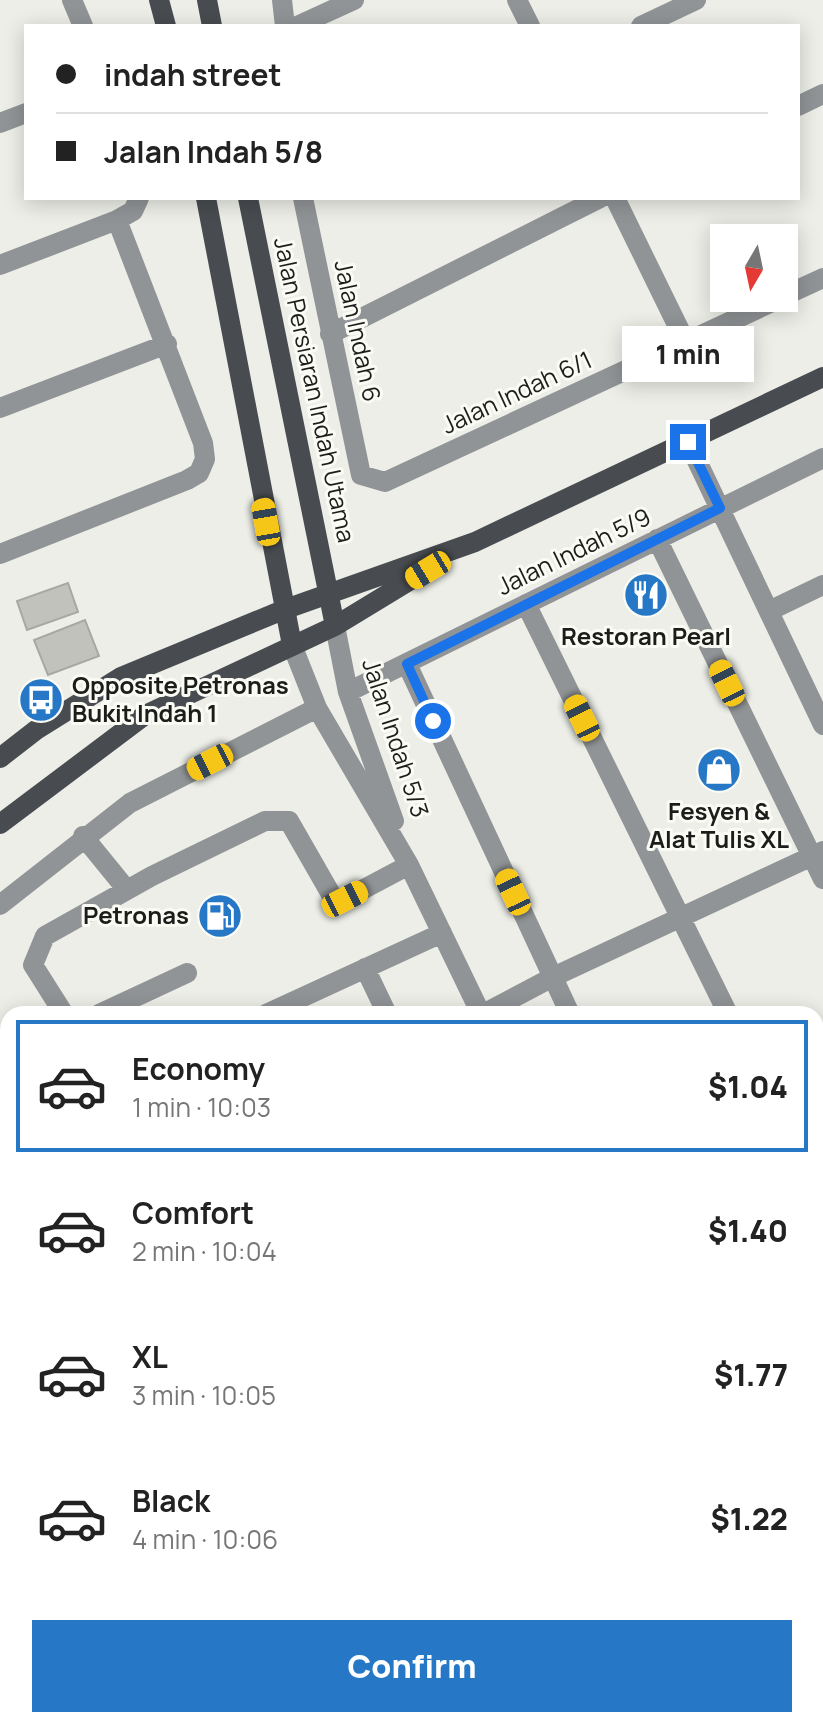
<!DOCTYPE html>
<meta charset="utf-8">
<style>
body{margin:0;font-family:Manrope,sans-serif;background:#f6f6f6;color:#222;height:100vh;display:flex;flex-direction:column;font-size:30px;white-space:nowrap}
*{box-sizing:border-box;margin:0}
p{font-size:26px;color:#767676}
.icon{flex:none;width:44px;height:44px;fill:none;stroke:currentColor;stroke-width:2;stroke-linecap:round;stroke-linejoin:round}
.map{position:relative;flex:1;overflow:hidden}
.sheet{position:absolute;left:0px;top:1006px;width:824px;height:722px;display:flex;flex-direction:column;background:#fff;border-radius:24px 24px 0 0;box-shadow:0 4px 20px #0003}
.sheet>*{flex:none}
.top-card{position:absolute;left:24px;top:24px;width:776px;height:176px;border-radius:0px;box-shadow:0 4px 20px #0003;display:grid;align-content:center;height:176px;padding:0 32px;background:#fff}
.needle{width:52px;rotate:189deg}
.buttons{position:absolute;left:710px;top:224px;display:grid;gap:16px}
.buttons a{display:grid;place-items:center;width:88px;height:88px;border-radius:0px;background:#fff;box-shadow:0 4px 20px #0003;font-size:40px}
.end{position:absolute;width:36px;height:36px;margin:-18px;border:10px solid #1a73e8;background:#fff;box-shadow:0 0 0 4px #fff}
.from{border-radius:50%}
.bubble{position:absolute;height:56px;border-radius:0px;background:#fff;box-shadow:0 4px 20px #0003;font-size:26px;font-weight:800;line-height:56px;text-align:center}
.car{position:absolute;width:24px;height:48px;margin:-24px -12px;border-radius:10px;box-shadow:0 0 6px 2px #0007;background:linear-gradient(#f5c518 24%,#345 0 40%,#f5c518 0 76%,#345 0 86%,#f5c518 0)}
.top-card b{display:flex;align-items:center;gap:28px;height:76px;font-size:30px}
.top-card b+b{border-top:2px solid #e0e0e0}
.top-card i{width:20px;height:20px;background:#222}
ul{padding:14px 0 0;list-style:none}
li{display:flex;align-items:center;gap:24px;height:132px;margin:0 16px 12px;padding:0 16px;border:4px solid transparent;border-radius:0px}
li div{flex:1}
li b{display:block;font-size:30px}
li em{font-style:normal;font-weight:800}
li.active{border-color:#2677c6}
li>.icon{width:72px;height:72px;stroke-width:1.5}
.primary-button{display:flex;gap:16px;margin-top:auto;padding:16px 32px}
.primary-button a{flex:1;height:92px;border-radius:0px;background:#2677c6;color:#fff;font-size:32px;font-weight:800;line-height:92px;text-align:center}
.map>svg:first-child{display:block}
.building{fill:#c0c2bb;stroke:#a6a8a1;stroke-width:2}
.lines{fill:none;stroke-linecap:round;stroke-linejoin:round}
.minor{stroke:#919496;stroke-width:20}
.major{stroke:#484c50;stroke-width:20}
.route{stroke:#1a73e8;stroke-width:10}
.labels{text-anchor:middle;stroke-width:6;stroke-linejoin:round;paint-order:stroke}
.street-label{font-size:24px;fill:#1c1c1a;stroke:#f9fbf4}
.poi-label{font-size:24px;font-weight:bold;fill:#1c1c1a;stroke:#f9fbf4}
</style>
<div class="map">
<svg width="823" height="1727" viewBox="0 0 823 1727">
<rect width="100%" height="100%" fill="#eceee7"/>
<path class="building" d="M68,583L78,612L27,630L17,601Z
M85,620L99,656L48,675L34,640Z"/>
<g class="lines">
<path class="minor" d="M72,0L83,26
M282,0L285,26
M517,0L530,26
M297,26L354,0
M641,26L696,0
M798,106L823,94
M0,123L26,113
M303,198L361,475L385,482L781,298
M615,198L686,343
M0,265L117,220
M784,296L823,278
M330,334L600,198
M0,408L167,344
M688,442L823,725
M657,539L823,879
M0,554L187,480L199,473L205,459L203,443L117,220L133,211L139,198
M526,604L728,1014
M769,611L823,585
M335,626L348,692L394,821
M292,645L317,708L409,865L481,1014
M407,664L570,1014
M348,692L823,458
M83,836L127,890
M0,905L130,803L317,708
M365,968L387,1014
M64,1014L33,965L45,936L152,876L265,821H289L332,896L345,899L409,865
M99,1014L187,973
M266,1014L442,933
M483,1014L553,977L823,851
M0,1048L8,1067
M816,1192L823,1206
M0,1245L8,1239
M816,1278L823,1274
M816,1349L823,1345
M0,1403L8,1397
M0,1574L8,1568
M317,1720L320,1727
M18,1727L28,1720
M253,1727L262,1720"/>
<path class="major" d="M159,0L166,26
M207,0L212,26
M206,198L292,645
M248,198L335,626
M0,758L36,730L121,677L283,610L475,542L823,377
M0,824L145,715L335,626L437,564"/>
</g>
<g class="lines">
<path class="route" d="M433,721L407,664L720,508L688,442"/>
</g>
<defs>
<g id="restaurant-disc" transform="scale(2.3)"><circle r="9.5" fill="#2677c6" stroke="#f9fbf4"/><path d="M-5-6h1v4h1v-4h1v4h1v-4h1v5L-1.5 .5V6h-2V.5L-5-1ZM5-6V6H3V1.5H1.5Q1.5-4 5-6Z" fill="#fff"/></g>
<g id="bus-disc" transform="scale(2.3)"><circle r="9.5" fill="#2677c6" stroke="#f9fbf4"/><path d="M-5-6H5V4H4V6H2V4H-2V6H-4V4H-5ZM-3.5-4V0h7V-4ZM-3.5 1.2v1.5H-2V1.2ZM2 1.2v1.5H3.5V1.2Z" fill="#fff"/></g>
<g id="shop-disc" transform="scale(2.3)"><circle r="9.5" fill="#2677c6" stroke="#f9fbf4"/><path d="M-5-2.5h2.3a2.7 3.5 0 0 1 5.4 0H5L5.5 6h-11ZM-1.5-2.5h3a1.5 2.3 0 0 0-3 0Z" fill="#fff"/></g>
<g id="fuel-disc" transform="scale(2.3)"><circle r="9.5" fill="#2677c6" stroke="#f9fbf4"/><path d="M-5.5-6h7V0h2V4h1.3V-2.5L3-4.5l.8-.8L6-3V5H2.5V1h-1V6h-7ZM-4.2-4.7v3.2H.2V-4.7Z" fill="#fff"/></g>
</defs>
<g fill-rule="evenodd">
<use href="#restaurant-disc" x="646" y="595"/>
<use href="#bus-disc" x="41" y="700"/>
<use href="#shop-disc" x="719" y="770"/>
<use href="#fuel-disc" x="220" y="916"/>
</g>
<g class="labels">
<g class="street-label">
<text transform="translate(357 331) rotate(78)" y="8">Jalan Indah 6</text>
<text transform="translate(314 390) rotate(78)" y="8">Jalan Persiaran Indah Utama</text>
<text transform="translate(517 393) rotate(-25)" y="8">Jalan Indah 6/1</text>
<text transform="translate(574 552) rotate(-26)" y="8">Jalan Indah 5/9</text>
<text transform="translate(395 738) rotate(72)" y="8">Jalan Indah 5/3</text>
</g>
<g class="poi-label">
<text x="646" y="645">Restoran Pearl</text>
<text x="72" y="694" text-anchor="start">Opposite Petronas<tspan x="72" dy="28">Bukit Indah 1</tspan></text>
<text x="719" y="820">Fesyen &amp;<tspan x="719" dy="28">Alat Tulis XL</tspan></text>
<text x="189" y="924" text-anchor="end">Petronas</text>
</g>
</g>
</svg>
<div class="buttons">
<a><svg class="needle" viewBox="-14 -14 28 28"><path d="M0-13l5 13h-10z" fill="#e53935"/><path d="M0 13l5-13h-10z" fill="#767676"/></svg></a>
</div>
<i class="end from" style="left:433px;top:721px"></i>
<i class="end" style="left:688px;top:442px"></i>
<div class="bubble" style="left:622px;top:326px;width:132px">1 min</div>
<i class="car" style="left:266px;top:522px;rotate:350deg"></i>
<i class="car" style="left:428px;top:570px;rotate:239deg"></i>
<i class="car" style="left:727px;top:683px;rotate:334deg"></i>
<i class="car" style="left:582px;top:718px;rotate:334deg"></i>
<i class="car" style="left:210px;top:762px;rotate:243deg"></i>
<i class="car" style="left:513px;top:892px;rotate:335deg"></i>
<i class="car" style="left:345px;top:899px;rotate:63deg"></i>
<div class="top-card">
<b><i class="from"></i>indah street</b>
<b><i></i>Jalan Indah 5/8</b>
</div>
<section class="sheet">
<ul>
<li class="active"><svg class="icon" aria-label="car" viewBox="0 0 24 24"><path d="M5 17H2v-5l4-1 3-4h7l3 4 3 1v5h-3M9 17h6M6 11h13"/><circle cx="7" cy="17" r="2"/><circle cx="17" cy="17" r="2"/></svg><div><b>Economy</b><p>1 min · 10:03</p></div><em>$1.04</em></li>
<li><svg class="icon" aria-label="car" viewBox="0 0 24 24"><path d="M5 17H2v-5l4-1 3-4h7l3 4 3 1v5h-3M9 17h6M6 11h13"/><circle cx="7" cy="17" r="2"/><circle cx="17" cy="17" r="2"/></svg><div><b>Comfort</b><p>2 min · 10:04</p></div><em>$1.40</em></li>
<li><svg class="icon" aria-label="car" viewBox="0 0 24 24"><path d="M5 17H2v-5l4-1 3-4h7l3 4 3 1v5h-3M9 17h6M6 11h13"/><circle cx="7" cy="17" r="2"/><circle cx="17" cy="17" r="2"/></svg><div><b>XL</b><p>3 min · 10:05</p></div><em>$1.77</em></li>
<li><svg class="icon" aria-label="car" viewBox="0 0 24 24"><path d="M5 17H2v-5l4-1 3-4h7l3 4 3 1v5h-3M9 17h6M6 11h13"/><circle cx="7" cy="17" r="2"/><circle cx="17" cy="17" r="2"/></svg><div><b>Black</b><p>4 min · 10:06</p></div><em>$1.22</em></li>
</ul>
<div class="primary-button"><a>Confirm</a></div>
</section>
</div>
